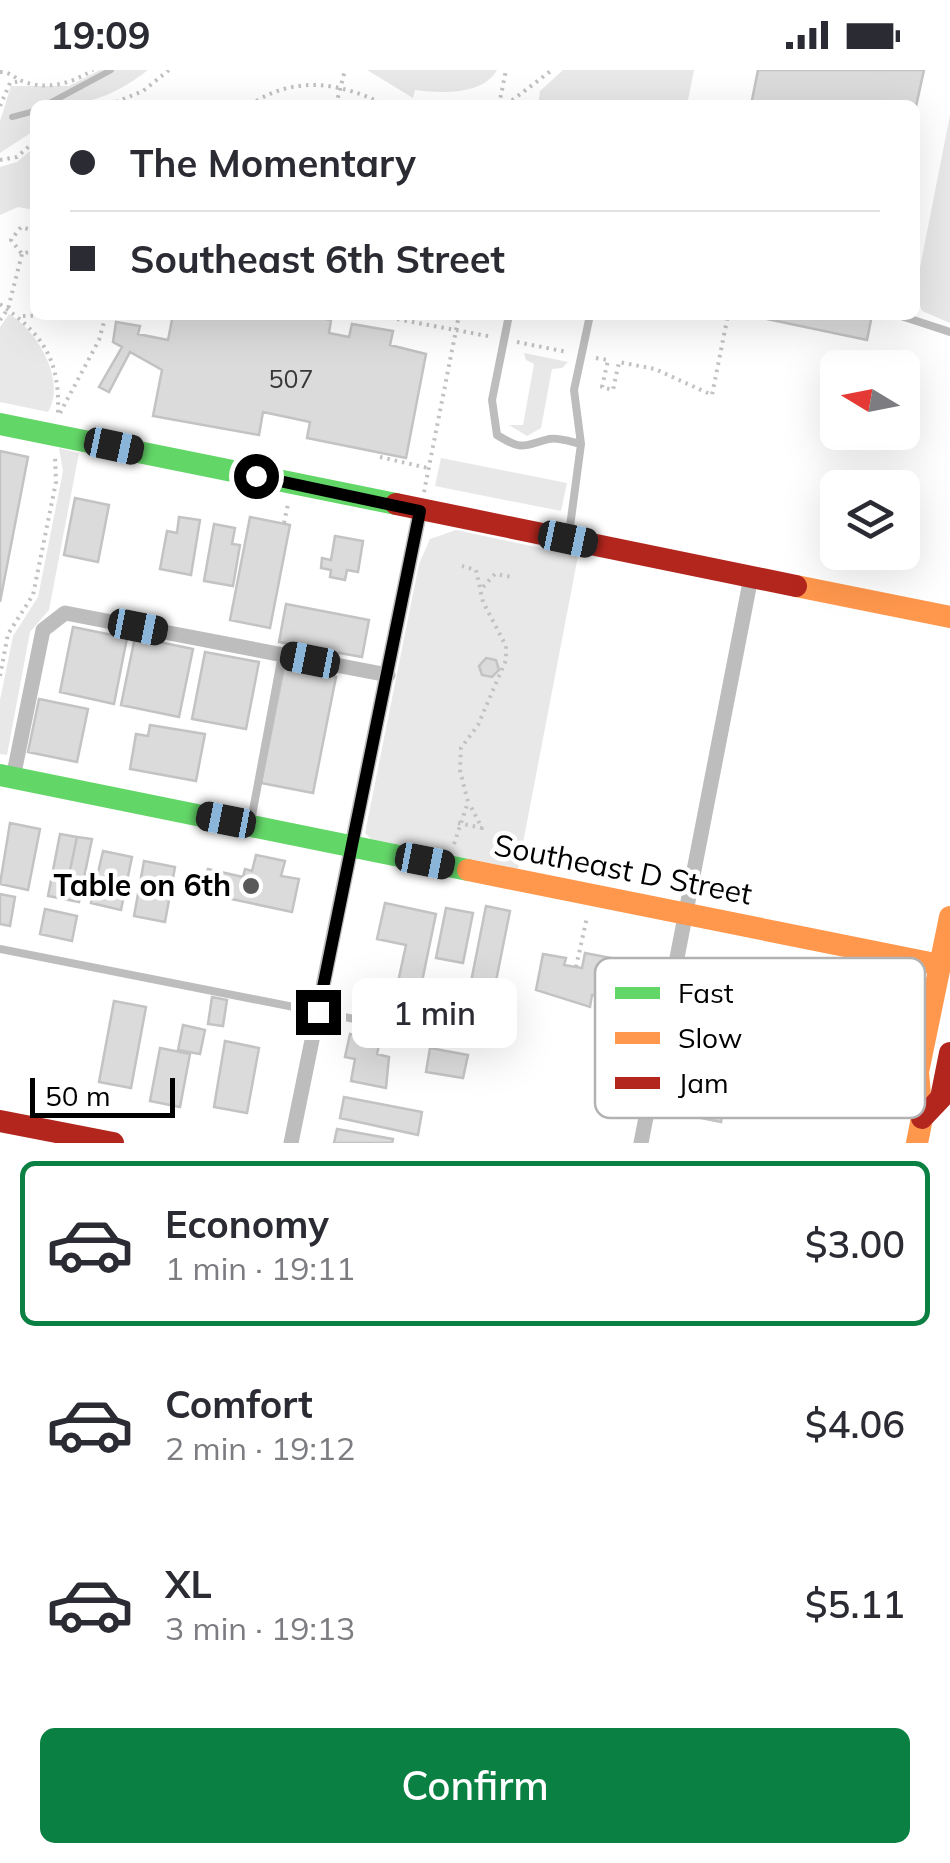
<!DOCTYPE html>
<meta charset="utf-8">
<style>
body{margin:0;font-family:Mulish,sans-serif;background:#f2f2f3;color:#2b2b33;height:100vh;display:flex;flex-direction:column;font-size:38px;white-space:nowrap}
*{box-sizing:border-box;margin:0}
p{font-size:32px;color:#7c7c81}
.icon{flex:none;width:55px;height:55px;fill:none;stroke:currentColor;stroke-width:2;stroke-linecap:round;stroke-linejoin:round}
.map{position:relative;height:1073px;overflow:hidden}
.drawer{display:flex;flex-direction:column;background:#fff;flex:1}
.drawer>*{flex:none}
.hud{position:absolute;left:30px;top:30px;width:890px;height:220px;border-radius:15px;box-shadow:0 10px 40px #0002;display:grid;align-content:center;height:220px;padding:0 40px;background:#fff}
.needle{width:65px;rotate:280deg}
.tools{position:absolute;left:820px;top:280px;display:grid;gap:20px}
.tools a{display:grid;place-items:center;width:100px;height:100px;border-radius:15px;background:#fff;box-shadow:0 10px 40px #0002;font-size:50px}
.scale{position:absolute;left:30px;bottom:25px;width:145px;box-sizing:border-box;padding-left:10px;border:5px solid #000;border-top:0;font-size:28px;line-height:35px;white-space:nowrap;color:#000;-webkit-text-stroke:8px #fff;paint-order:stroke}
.end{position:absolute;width:45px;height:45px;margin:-22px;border:12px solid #000;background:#fff;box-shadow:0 0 0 5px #fff}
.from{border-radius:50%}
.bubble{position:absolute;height:70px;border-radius:15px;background:#fff;box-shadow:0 10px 40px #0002;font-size:32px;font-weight:600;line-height:70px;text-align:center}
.car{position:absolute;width:30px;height:60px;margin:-30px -15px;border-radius:12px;box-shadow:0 0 8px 2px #0007;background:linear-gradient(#222 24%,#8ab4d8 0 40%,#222 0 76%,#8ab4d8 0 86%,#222 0)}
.hud b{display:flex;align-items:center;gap:35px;height:95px;font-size:38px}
.hud b+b{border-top:2px solid #e1e1e2}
.hud i{width:25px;height:25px;background:#2b2b33}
ul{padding:18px 0 0;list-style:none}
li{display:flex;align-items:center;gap:30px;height:165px;margin:0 20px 15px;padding:0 20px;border:5px solid transparent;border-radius:15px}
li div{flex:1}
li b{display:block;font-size:38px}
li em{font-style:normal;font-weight:600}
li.selected{border-color:#0b8043}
li>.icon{width:90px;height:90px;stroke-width:1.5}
.button{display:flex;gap:20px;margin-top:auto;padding:20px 40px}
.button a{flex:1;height:115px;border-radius:15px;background:#0b8043;color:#fff;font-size:40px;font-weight:600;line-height:115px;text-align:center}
.status{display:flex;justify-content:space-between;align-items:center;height:70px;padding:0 50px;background:#fff;direction:ltr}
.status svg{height:28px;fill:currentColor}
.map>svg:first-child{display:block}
.green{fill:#e8e8e8}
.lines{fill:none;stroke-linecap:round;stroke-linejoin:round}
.stream{stroke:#bababa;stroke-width:6}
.building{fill:#dbdbdb;stroke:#c3c3c3;stroke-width:2.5}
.path{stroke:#c2c2c2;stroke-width:4;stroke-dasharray:2.5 5;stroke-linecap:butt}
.lane{stroke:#bdbdbd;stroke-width:8}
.street{stroke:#bdbdbd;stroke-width:15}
.fast{stroke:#63d668;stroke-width:22}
.slow{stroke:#ff974d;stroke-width:22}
.jam{stroke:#b3261e;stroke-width:22}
.route{stroke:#000;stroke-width:12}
.poi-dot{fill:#595959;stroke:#fff;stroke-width:4}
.labels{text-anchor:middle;stroke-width:9;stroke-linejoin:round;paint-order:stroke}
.number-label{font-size:25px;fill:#373737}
.street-label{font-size:30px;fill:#000;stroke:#fff}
.poi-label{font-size:30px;font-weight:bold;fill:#000;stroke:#fff;text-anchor:end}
.key{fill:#fff;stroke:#b2b2b2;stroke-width:2.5}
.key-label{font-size:28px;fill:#000}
</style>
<div class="status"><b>19:09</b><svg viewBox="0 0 49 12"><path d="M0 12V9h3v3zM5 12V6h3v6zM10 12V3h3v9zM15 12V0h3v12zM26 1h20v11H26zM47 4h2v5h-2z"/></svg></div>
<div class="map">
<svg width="950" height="1073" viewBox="0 0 950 1073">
<rect width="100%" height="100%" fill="#fff"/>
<path class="green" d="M100,0H148C107,31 85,35 35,35V60L0,83V51L11,16H69Z
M367,0H497C484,24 444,24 415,20L413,28Z
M563,0H694L687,35H538L540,21Z
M950,45V253L922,241L915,223Z
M35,77V140L18,137L0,145V97L17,92Z
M9,244C37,260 67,311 48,342L0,332V257Z
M524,283L568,292L562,298L552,299L541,358L527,366L509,355H523L534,294L526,290Z
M59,378L79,383L49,540L30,562L7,685L0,684V630L13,566L38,527L63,401Z
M441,388L567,413L561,441L435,416Z
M456,460L578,486L518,799L371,769L365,763L419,494L430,469Z"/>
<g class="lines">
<path class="stream" d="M46,35L111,0
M12,47L35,41"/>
</g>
<path class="building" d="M758,0H924L915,41V35H751Z
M173,245H305L331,250L329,263L349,267L352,254L393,261L390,275L426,284L406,388L307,368L310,352L263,342L259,365L153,346L162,300L130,282L109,322L99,317L122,277L113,272L116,252L140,256L138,264L168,270Z
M748,245H872L867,270Z
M0,381L28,387L0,532Z
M75,428L109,435L98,492L64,485Z
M179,447L200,450L191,505L160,499L167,461L177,463Z
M250,447L290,455L270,558L230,550Z
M214,454L235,458L232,474L240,475L233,516L204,511Z
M335,466L363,471L358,502L347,500L345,510L330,507L331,500L321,498L322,488L331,490Z
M286,534L369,550L362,587L279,572Z
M73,557L127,568L114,634L60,622Z
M135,567L193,579L179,647L121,635Z
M205,582L259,592L246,659L192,649Z
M486,588L496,590L499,600L492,607L482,605L479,596Z
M284,597L336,607L313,723L261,713Z
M39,629L88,639L77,692L28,682Z
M150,655L205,664L196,711L130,699L136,664L148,666Z
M10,753L40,759L28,820L0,814Z
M60,764L77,767L64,829L48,826Z
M77,767L92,769L79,832L64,829Z
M103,781L132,787L121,840L91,833Z
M256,785L285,791L281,806L299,809L292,842L203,823L208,799L243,807L245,799L252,801Z
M144,791L175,797L165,852L134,846Z
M0,824L15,827L10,856L0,854Z
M385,833L436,844L418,931L395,926L406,875L377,869Z
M486,836L510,841L491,936L467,932Z
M446,838L473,843L463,893L436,888Z
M45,839L77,846L72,871L40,864Z
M585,883L611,888L603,927L592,925L590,937L536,920L543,884L566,888L564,895L582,898Z
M433,911L460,916L456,940L429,935Z
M212,927L227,930L223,956L208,954Z
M114,931L146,937L131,1018L99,1012Z
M183,955L205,960L200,984L178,980Z
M350,964L380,971L377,984L389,987L386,1018L351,1011L355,989L345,987Z
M225,971L259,978L247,1043L214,1037Z
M160,978L190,984L180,1037L150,1031Z
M430,978L468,985L463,1008L426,1002Z
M701,1024L725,1028L721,1052L696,1047Z
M344,1027L422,1042L418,1065L340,1048Z
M337,1059L393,1069L392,1073H334Z"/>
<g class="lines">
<path class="path" d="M0,2C10,2 13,7 22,11C47,21 72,13 93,0
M109,35L143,21L169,0
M250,35C294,5 340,12 385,35
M336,35L345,0
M499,35L506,0
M506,35L552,0
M0,36L10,13L21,11
M0,90L17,87L35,71
M35,161L21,157L11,170L22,184L35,180
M0,234C42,264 60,288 58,343
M375,245L493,267
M23,246L73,245
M0,250L8,239L22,184
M517,272L567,282
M596,288L608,290L602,317L613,320L619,292L655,299L712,325L728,245
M60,343L99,270L106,245
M380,387L428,398
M424,422L459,245
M284,453L288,434
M483,517L495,504L512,507
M0,606L8,564L33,525L56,412L55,386
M458,753L482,758L470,735
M454,774L468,732L460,700L461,678L478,655L506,590V576L483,532L476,500L462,496
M576,897L587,847"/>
<path class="lane" d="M509,245L492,330L497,365C523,381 522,376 549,369C558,367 572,372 581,374
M898,245L950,262
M569,464L581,374L574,320L590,245
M251,751L282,585
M0,879L481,974"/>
<path class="street" d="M13,708L43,560L65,543L388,605
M291,1073L420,441
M641,1073L751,507"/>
<path class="fast" d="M0,354L396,434
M0,705L468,800"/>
<path class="slow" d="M796,516L950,547
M468,800L940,895
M917,1073L922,1048L918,1002L950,847"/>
<path class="jam" d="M396,434L796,516
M922,1048L941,1028L950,983
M0,1051L113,1073"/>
</g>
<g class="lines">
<path class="route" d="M256,406L420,441L318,942"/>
</g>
<circle class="poi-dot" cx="251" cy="816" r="10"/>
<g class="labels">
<g class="number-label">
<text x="291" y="318">507</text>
</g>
<g class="street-label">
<text transform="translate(623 800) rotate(11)" y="10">Southeast D Street</text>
</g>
<g class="poi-label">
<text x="231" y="826">Table on 6th</text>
</g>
</g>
<rect x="595" y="888" width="330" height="160" rx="15" class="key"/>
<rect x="615" y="917" width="45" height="12" fill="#63d668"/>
<rect x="615" y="962" width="45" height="12" fill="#ff974d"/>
<rect x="615" y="1007" width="45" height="12" fill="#b3261e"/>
<g class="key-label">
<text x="678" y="933">Fast</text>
<text x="678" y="978">Slow</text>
<text x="678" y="1023">Jam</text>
</g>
</svg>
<div class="tools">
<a><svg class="needle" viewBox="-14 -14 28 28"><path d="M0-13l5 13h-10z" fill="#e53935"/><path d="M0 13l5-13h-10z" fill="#7c7c81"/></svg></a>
<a><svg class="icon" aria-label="layers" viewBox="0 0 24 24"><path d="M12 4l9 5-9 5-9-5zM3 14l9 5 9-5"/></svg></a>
</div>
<div class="scale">50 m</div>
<i class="end from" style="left:256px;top:406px"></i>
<i class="end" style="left:318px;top:942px"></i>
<div class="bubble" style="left:352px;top:908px;width:165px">1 min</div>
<i class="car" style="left:114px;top:376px;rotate:102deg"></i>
<i class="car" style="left:568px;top:469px;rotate:102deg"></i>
<i class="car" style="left:138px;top:557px;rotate:101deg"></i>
<i class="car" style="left:310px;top:590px;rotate:281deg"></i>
<i class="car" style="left:226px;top:750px;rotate:281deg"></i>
<i class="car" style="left:425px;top:791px;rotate:101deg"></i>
<div class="hud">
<b><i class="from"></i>The Momentary</b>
<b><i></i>Southeast 6th Street</b>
</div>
</div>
<section class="drawer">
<ul>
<li class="selected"><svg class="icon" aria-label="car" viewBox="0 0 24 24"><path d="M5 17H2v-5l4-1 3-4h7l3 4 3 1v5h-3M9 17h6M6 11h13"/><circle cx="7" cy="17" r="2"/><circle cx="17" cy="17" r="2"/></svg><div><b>Economy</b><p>1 min · 19:11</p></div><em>$3.00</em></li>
<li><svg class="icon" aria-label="car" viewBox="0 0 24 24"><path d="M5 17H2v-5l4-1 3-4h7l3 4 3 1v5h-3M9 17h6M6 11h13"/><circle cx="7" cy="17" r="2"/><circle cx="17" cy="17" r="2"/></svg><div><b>Comfort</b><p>2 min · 19:12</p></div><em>$4.06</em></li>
<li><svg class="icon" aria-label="car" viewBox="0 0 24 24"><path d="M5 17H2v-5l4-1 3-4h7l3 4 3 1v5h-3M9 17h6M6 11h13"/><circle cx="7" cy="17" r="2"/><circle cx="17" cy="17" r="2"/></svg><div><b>XL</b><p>3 min · 19:13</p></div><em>$5.11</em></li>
</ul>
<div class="button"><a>Confirm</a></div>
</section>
